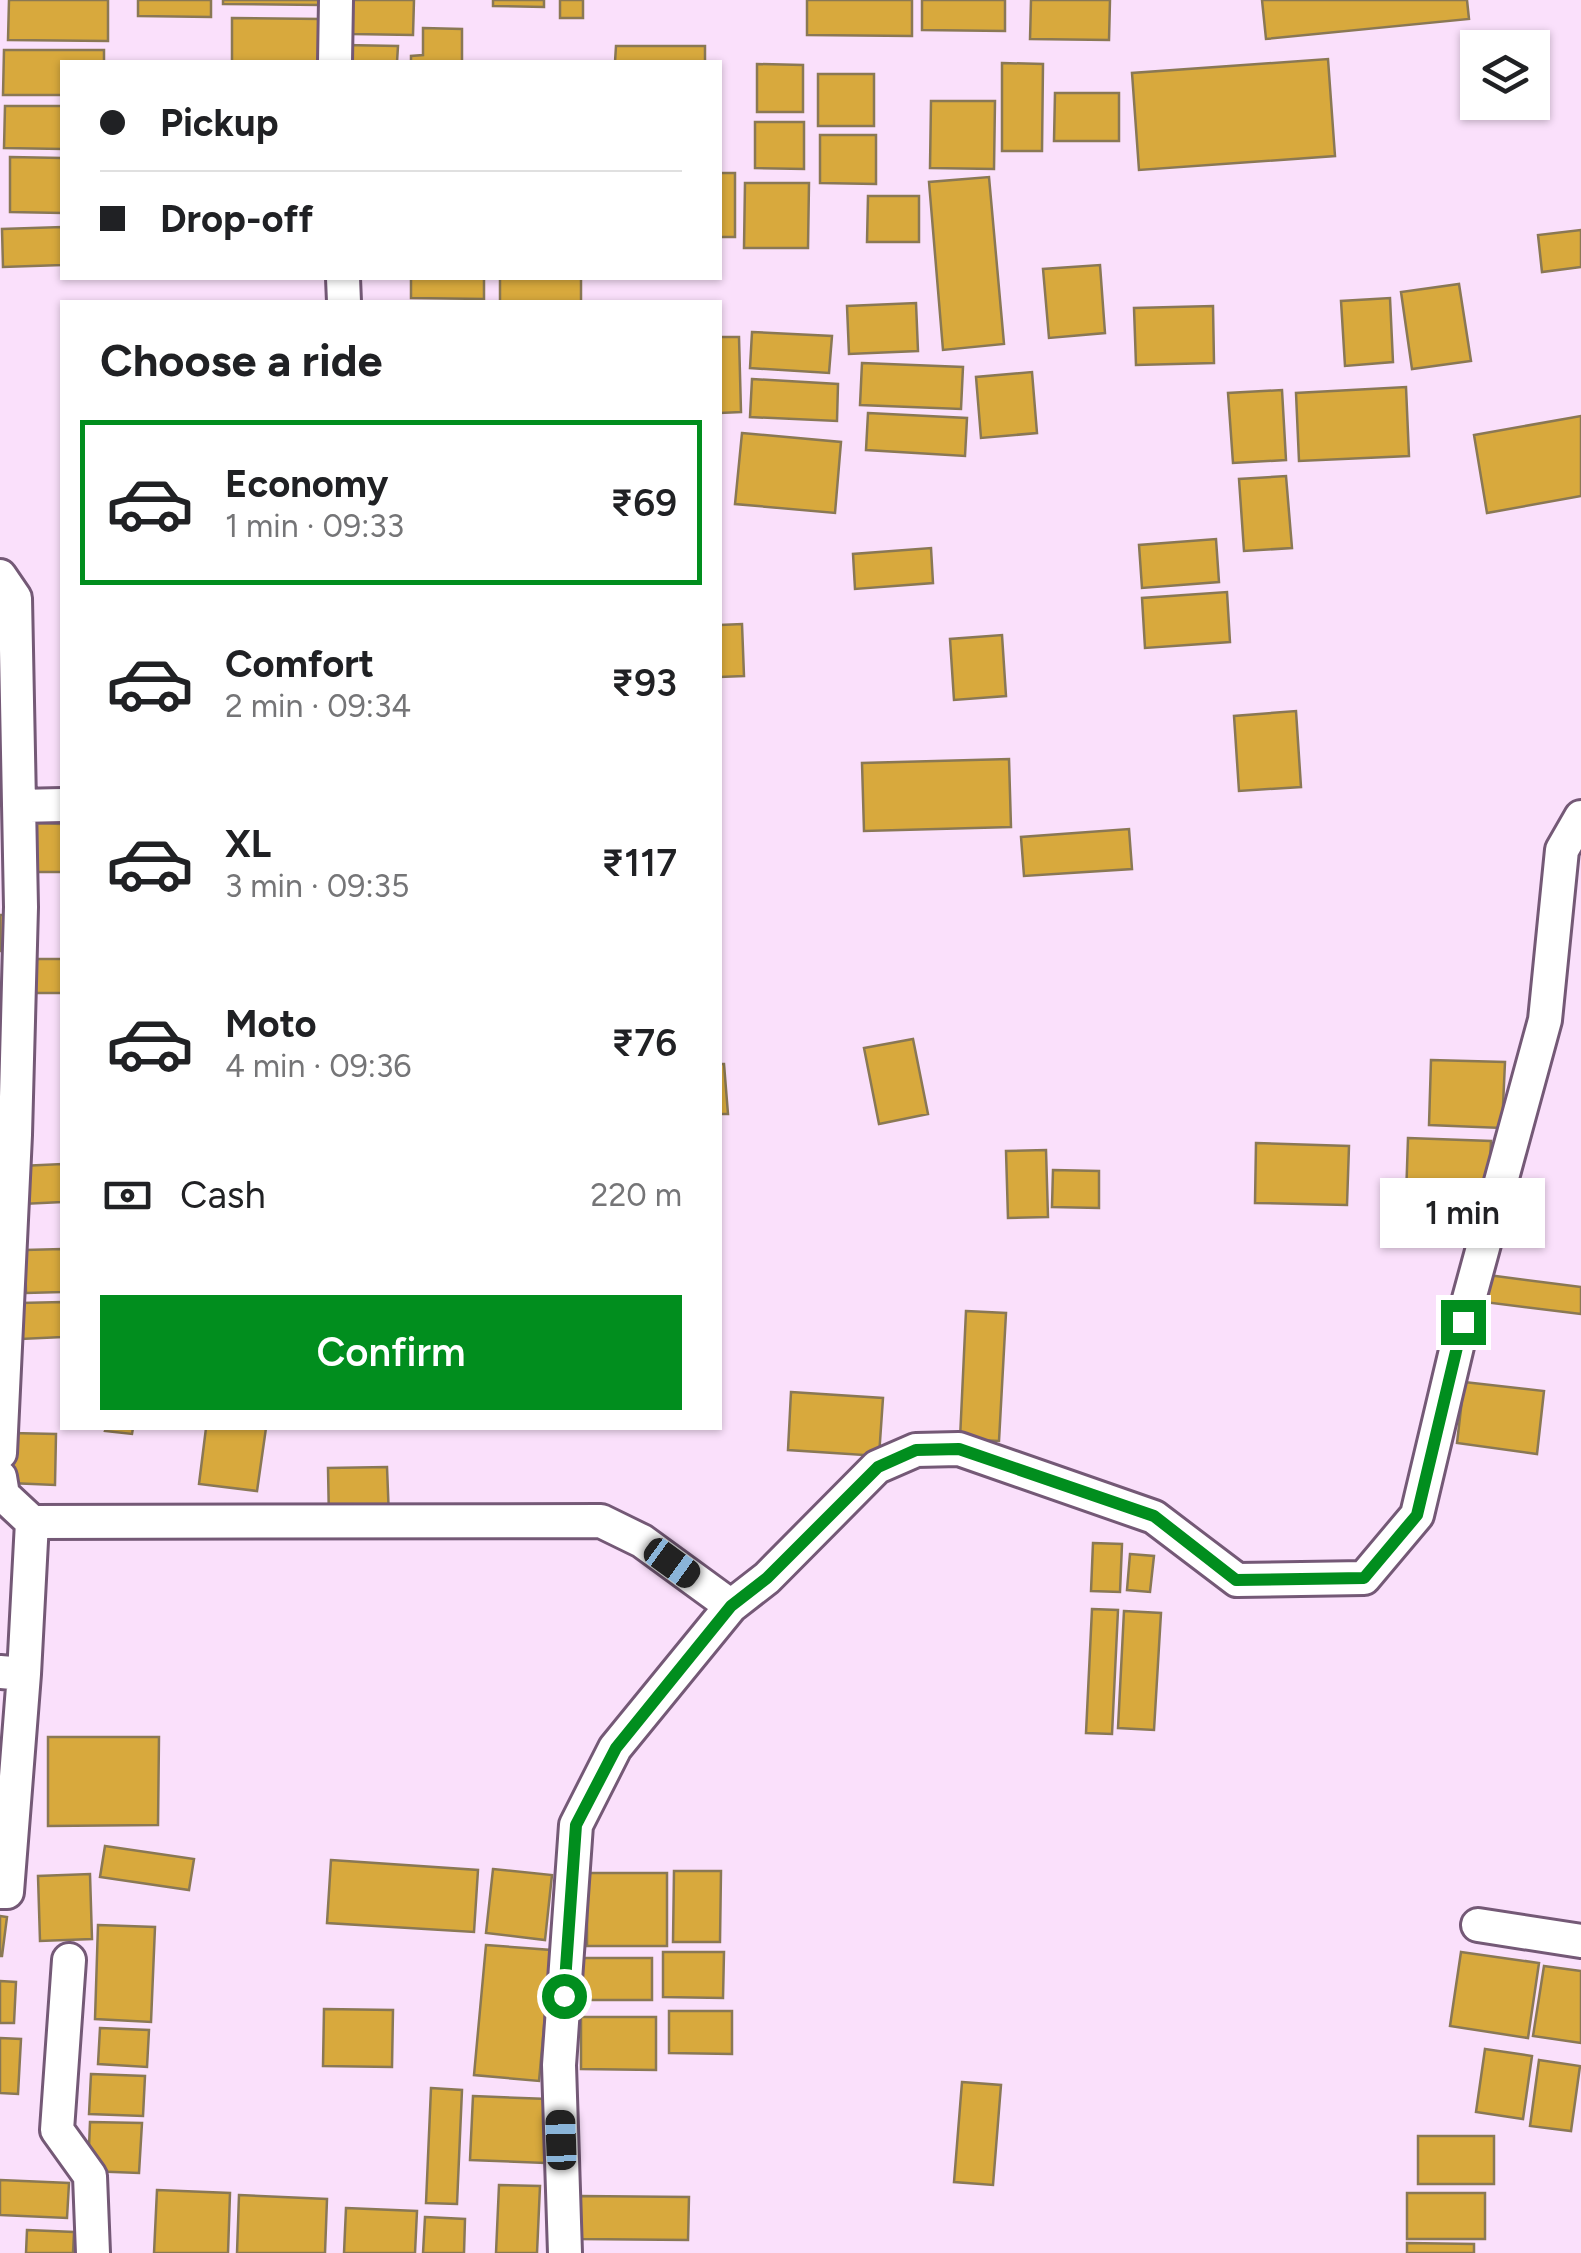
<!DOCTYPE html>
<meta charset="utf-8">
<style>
body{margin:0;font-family:Figtree,sans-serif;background:#f2f2f2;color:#202124;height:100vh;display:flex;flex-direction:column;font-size:38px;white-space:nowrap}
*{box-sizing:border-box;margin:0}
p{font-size:32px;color:#757577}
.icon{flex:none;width:55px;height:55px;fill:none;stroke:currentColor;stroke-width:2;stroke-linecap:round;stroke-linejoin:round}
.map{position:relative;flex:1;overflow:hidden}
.drawer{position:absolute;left:60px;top:300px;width:662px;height:1130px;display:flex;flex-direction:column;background:#fff;border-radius:0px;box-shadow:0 2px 8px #0004}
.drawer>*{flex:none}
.banner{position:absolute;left:60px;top:60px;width:662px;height:220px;border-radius:0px;box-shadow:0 2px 8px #0004;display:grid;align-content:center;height:220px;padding:0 40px;background:#fff}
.tools{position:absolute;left:1460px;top:30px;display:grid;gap:20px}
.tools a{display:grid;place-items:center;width:90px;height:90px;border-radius:0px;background:#fff;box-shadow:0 2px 8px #0004;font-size:50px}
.end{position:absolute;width:45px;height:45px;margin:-22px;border:12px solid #018e1e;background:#fff;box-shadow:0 0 0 5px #fff}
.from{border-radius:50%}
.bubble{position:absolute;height:70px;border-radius:0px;background:#fff;box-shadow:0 2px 8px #0004;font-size:32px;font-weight:600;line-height:70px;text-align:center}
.car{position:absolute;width:30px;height:60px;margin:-30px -15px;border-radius:12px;box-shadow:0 0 8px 2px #0007;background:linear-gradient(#222 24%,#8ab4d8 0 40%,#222 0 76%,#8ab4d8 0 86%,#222 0)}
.banner b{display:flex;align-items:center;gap:35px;height:95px;font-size:38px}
.banner b+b{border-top:2px solid #e0e0e0}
.banner i{width:25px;height:25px;background:#202124}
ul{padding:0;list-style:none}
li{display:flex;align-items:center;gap:30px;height:165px;margin:0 20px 15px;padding:0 20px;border:5px solid transparent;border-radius:0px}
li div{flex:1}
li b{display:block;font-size:38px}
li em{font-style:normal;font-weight:600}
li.selected{border-color:#018e1e}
li>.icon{width:90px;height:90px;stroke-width:1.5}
h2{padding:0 40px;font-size:45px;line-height:120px}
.pay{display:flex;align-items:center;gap:25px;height:110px;padding:0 40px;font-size:38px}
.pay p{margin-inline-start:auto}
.button{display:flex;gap:20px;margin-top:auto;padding:20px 40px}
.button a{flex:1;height:115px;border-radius:0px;background:#018e1e;color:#fff;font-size:40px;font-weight:600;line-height:115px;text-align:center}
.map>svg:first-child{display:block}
.building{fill:#d8a93d;stroke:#8a7854;stroke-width:2.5}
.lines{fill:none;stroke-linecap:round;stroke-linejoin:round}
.minor-casing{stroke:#745976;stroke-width:38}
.minor{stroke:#fff;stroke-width:32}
.route{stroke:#018e1e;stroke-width:12}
</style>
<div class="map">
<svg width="1581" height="2253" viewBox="0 0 1581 2253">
<rect width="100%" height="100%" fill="#fae0fb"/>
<path class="building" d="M9,0H108V41L8,40Z
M138,0H211V17L138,16Z
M223,0H320V5L223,4Z
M352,0H414L413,35L352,34Z
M493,0H544V7L493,6Z
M560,0H583V18H560Z
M807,0H912V36L807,35Z
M922,0H1005V31L922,30Z
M1031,0H1110L1109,40L1030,39Z
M1262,0H1467L1469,19L1266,39Z
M232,18L322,19L321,62H232Z
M423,28L462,29V62H411V56L423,55Z
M344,45L398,46L397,62H344Z
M616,46H705V62H615Z
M4,50H104V62H62V95H3Z
M1328,59L1335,156L1139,170L1132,73Z
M1002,63L1043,64L1042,151H1002Z
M757,64L803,65V112H757Z
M818,74H874V126H818Z
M1055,93H1119V141H1054Z
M931,101H995L994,169L930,168Z
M5,106H62V149L4,148Z
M755,122H804V169L755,168Z
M820,135H876V184L820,183Z
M10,157L62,158V213L10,212Z
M720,173H735V237H720Z
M989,177L1004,344L943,350L929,182Z
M745,183H809L808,248H744Z
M868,196H919V242H867Z
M62,227V265L3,267L2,229Z
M1581,230V267L1542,272L1538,235Z
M1100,265L1105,333L1049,338L1043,269Z
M411,278H484V299L411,298Z
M500,278H581V302H500Z
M1459,284L1471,361L1412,369L1401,292Z
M1390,298L1393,362L1345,366L1341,301Z
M916,303L918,351L849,354L847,306Z
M1213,306L1214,363L1136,365L1134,308Z
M752,332L832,336L829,373L750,368Z
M720,337H739L741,412L720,413Z
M862,363L963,367L961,409L860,405Z
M1032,372L1037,433L981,438L976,377Z
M752,379L838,384L837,421L750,417Z
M1406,387L1409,456L1299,461L1296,393Z
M1282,390L1286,460L1233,463L1228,393Z
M868,413L967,418L965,456L866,450Z
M1581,416V496L1487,513L1474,435Z
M742,433L841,442L835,513L735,504Z
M1286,476L1292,548L1244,551L1239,479Z
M1216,539L1219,582L1142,588L1139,545Z
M931,548L933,583L855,589L853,554Z
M1227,592L1230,642L1145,648L1142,598Z
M742,624L744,676L720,677V625Z
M1002,635L1006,696L954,700L950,639Z
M1296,711L1301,787L1239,791L1234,716Z
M1009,759L1011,827L864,831L862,763Z
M35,823L62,824V872H35Z
M1129,829L1132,869L1024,876L1021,837Z
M0,915H12V951H0Z
M31,959H62V993H31Z
M913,1039L928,1114L879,1124L864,1048Z
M1431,1060L1505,1062L1502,1128L1429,1125Z
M720,1064H724L728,1114H720Z
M1408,1138L1491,1141L1488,1201L1406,1198Z
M1256,1143L1349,1146L1347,1205L1255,1203Z
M1046,1150L1048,1217L1008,1218L1006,1151Z
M62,1164V1202L22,1204L21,1166Z
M1053,1170L1099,1171V1208L1052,1207Z
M62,1249V1292L26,1293L25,1250Z
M1488,1275L1581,1287V1314L1484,1302Z
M62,1302V1337L21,1339L20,1303Z
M966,1311L1006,1313L999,1441L960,1439Z
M1464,1382L1544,1391L1537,1454L1457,1443Z
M791,1392L883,1398L879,1456L788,1450Z
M106,1428H133L132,1434L105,1431Z
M206,1428H266L257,1491L199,1484Z
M11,1433L56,1434L55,1485L10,1483Z
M387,1467L389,1518L329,1520L328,1468Z
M1093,1543L1122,1544L1120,1592L1091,1591Z
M1130,1554L1154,1556L1150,1592L1127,1590Z
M1092,1609L1118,1610L1112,1734L1086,1733Z
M1124,1611L1161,1613L1154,1730L1118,1728Z
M48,1737H159L158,1825L48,1826Z
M105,1846L194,1859L189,1890L100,1877Z
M331,1860L478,1870L474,1932L327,1923Z
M493,1869L552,1875L545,1940L486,1933Z
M674,1871H721L720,1942H673Z
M587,1873H667V1946H587Z
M90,1874L92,1939L40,1941L38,1876Z
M0,1916L7,1917L2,1956H0Z
M98,1925L155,1927L151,2022L95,2019Z
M486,1945L551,1950L539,2081L474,2075Z
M663,1952H724L723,1998L663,1997Z
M1461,1952L1539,1963L1528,2038L1450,2026Z
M579,1958H652V2000H579Z
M1544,1966L1581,1971V2043L1533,2036Z
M0,1981L16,1982L14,2023H0Z
M324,2009L393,2010L392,2067L323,2066Z
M669,2011H732V2054L669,2053Z
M581,2017H656V2070L581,2069Z
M100,2028L149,2030L147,2067L98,2064Z
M0,2038L21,2039L18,2094L0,2093Z
M1485,2049L1532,2056L1523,2119L1476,2112Z
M1539,2060L1580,2066L1571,2131L1530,2126Z
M91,2074L145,2076L143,2116L89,2114Z
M962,2082L1001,2085L993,2185L954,2182Z
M431,2088L462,2090L457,2204L426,2203Z
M473,2096L548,2099L545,2163L470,2160Z
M90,2122L142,2123L139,2173L88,2171Z
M1418,2136H1494V2184H1418Z
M0,2180L69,2183L67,2218L0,2215Z
M499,2185L540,2186L537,2253H496Z
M157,2190L230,2193L228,2253H154Z
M1407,2193H1485V2239H1407Z
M239,2195L327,2199L325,2253H237Z
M580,2196L689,2197L688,2240L579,2239Z
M346,2208L417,2211L415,2253H344Z
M425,2217L465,2219L464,2253H423Z
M27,2230L74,2232L73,2253H26Z
M1407,2243L1474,2244V2253H1407Z"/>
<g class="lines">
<g class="minor-casing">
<path id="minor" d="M335,62L336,0
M343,278L344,302
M0,576L15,598L21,907L15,1135L0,1453
M19,806L62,805
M0,1477L3,1495L32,1522
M0,1672L24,1674L32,1522L601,1521L642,1541L731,1606L767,1578L877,1467L916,1450L959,1449L1154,1517L1237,1580L1364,1578L1417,1515L1463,1321L1545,1020L1562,850L1581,817
M0,1892H7L24,1674
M1478,1925L1581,1941
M69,1960L57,2130L90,2176L93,2253
M565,2253L559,2065L576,1825L615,1748L731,1606"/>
</g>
<use href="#minor" class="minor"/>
</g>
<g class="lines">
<path class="route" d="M564,1996L576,1825L616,1748L731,1606L767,1578L878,1467L916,1450L959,1449L1154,1516L1236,1580L1364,1578L1417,1515L1463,1322"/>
</g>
</svg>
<div class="tools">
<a><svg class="icon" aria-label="layers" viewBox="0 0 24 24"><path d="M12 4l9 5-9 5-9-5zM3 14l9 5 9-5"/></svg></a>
</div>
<i class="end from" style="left:564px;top:1996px"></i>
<i class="end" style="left:1463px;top:1322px"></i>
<div class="bubble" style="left:1380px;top:1178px;width:165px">1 min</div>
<i class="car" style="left:672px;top:1563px;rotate:126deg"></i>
<i class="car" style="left:561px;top:2140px;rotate:358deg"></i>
<div class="banner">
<b><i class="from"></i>Pickup</b>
<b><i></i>Drop-off</b>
</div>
<section class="drawer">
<h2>Choose a ride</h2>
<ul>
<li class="selected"><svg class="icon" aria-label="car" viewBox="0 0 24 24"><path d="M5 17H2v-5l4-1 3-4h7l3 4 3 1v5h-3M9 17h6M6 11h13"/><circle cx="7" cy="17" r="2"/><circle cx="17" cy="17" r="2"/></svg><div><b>Economy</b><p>1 min · 09:33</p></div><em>₹69</em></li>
<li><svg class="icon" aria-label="car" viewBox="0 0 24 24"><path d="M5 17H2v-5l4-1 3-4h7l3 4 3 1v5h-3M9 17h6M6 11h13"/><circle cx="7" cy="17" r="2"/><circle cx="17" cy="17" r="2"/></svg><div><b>Comfort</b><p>2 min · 09:34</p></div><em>₹93</em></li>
<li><svg class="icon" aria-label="car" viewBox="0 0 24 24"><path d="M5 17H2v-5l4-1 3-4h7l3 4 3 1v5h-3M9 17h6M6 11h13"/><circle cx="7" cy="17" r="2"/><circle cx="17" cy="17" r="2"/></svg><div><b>XL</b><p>3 min · 09:35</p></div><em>₹117</em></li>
<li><svg class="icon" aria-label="car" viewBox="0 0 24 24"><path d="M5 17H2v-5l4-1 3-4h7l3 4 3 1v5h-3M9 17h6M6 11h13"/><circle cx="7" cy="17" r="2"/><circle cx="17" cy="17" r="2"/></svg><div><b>Moto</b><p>4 min · 09:36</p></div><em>₹76</em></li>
</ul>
<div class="pay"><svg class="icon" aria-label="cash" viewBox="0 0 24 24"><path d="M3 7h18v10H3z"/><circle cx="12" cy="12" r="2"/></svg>Cash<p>220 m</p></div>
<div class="button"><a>Confirm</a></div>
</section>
</div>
